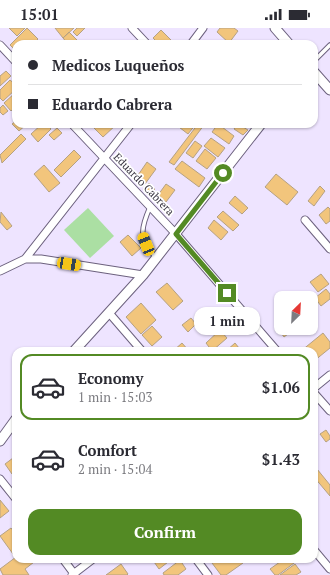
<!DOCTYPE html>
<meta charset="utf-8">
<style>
body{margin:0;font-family:"PT Serif",serif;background:#f2f2f3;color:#2b2b33;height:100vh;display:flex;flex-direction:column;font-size:15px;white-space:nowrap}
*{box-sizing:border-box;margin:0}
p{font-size:13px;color:#7c7c81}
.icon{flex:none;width:22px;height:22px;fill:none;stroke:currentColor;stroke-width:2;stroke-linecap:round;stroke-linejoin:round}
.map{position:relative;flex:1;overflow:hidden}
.side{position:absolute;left:12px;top:319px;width:306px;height:216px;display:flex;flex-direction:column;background:#fff;border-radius:12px;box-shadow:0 1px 3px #0004}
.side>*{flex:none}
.guide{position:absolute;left:12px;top:12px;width:306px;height:88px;border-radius:12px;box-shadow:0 1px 3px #0004;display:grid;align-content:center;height:88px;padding:0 16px;background:#fff}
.needle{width:26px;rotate:24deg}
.tools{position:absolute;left:274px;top:263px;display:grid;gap:8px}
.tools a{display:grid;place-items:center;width:44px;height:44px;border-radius:8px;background:#fff;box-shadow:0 1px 3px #0004;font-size:20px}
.end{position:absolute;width:18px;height:18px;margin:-9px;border:5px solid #538a24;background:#fff;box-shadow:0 0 0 2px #fff}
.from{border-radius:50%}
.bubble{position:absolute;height:28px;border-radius:12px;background:#fff;box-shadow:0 1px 3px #0004;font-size:13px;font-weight:700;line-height:28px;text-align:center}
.car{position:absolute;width:12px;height:24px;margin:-12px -6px;border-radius:5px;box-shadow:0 0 3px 1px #0007;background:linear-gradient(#f5c518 24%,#345 0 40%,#f5c518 0 76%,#345 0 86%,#f5c518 0)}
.guide b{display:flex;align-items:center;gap:14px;height:38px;font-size:15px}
.guide b+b{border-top:1px solid #e1e1e2}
.guide i{width:10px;height:10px;background:#2b2b33}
ul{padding:7px 0 0;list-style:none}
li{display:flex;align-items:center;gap:12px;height:66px;margin:0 8px 6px;padding:0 8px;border:2px solid transparent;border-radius:12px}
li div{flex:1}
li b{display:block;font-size:15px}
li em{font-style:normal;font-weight:700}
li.active{border-color:#538a24}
li>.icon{width:36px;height:36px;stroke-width:1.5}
.primary-button{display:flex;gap:8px;margin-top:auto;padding:8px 16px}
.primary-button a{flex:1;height:46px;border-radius:12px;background:#538a24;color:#fff;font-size:16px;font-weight:700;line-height:46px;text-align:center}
.status{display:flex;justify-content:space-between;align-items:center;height:28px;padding:0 20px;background:#fff;direction:ltr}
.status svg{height:11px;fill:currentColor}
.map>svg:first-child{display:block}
.green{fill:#abdfa3}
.building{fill:#f2c57c;stroke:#b5a183}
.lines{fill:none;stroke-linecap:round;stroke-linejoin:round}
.service-casing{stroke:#6c617e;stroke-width:5.5}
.minor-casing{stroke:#6c617e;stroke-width:9}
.tertiary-casing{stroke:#6c617e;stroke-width:11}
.service{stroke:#fff;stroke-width:3.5}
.minor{stroke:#fff;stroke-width:7}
.tertiary{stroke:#fff;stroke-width:9}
.route{stroke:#538a24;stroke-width:5}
.labels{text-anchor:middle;stroke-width:3.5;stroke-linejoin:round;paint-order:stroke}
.street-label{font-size:11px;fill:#383441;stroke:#fff}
</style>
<div class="status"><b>15:01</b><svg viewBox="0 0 49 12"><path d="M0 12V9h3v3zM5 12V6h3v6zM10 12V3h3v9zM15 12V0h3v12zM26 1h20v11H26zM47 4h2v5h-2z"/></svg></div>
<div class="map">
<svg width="330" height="547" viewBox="0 0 330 547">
<rect width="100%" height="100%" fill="#eee4ff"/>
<path class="green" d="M88,180L114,208L90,230L64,202Z"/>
<path class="building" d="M9,0H25L17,8Z
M27,0L38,11L33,16H16V23L10,17Z
M55,0H74L63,10Z
M77,0H85L77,8L73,4Z
M220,0H234L238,3L229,15L217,4Z
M161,2L171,12L167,16H159L153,10Z
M69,4L81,16H68L63,10Z
M6,43L11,48L0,58V48Z
M10,52L16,57V61L3,73L0,70V62Z
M16,64V78L11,83L4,75Z
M3,77L8,83L3,87L0,84V80Z
M16,93V96H27L19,103L12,96Z
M42,96H46L51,101L38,114L31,106Z
M94,96H117L103,109L92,98Z
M175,96H196L188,106Z
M198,96L204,97L174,137L169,134Z
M218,96L234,108L229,116L212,104Z
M238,96L248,102L243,107L234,101Z
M57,100L62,105L54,112L49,107Z
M21,106L26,111L2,135L0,127Z
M211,110L225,120L218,129L204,118Z
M195,113L202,118L193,130L186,125Z
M205,121L216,130L207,141L196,133Z
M74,122L81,129L61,149L54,142Z
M182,133L205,150L199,159L175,141Z
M147,134L156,141L145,156L136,150Z
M44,137L60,155L49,164L34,146Z
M276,146L298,164L287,177L265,159Z
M149,155L155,161L148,167L143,161Z
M166,156L175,162L166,174L158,167Z
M320,158L325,163L314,178L308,173Z
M235,168L248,180L242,186L229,175Z
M328,179L330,181V193L326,196L319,187Z
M223,183L239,197L233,203L217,189Z
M1,184L12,198L7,202L0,194Z
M214,192L228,204L221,212L208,200Z
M128,207L141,220L132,228L120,214Z
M321,246L329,256L318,264L310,254Z
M167,255L183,273L173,282L156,264Z
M326,261L330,266V271L321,278L315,270Z
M141,275L156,292L141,306L126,289Z
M213,284L222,294L213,302L204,292Z
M191,290L196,296L188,304L182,297Z
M152,298L162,309L152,318L142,307Z
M282,300H296L284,309L279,302Z
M220,302L227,310L212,323L206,315Z
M323,305L330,314V320L314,333V323H301Z
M182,315L189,323H173Z
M235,315L239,320L235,323H226Z
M326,402L330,408V411L326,414L320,406Z
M13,430L16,434V443L12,446L5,436Z
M317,441L330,457V468L314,449V443Z
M0,472L9,483L0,490Z
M11,500L16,506V524L13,526L0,508Z
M16,529V531H38L25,541L29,547H3L0,541Z
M152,531H172L159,541Z
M217,531H240L243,535L226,547H221L212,535Z
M284,531H291L294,535L278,547H275L270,541Z
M180,532L186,541L178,547H164L163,545Z
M121,536L128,546L127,547H106Z
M295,536L301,544L296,547H280Z"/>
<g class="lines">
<g class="service-casing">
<path id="service" d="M314,33L330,17
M150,179C140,202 139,209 156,230"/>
</g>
<g class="minor-casing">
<path id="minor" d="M132,0L147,16
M191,16L203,0
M0,17L16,34
M72,96L176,206L277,323
M305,192L330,221
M25,231L131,96
M0,243L25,231H41L143,247
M110,286L142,323
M314,360L330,347
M314,365L330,383
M0,451L16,471
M314,522L330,541
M63,531L75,547
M196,531L208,547
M72,547L93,531"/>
</g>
<g class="tertiary-casing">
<path id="tertiary" d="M275,0L289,16
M314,44L330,62
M74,323L143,247L261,96
M0,413L16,391"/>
</g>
<use href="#service" class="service"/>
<use href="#minor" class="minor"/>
<use href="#tertiary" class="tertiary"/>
</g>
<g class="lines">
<path class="route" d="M223,145L176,206L227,265"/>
</g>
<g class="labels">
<g class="street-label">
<text transform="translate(144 156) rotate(46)" y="4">Eduardo Cabrera</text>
</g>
</g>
</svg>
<div class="tools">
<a><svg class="needle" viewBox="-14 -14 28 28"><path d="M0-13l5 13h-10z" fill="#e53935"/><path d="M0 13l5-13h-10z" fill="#7c7c81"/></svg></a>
</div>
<i class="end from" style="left:223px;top:145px"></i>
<i class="end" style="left:227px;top:265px"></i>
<div class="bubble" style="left:194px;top:279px;width:66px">1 min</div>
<i class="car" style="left:146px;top:216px;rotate:338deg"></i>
<i class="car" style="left:69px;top:236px;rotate:99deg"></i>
<div class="guide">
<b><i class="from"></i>Medicos Luqueños</b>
<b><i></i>Eduardo Cabrera</b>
</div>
<section class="side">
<ul>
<li class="active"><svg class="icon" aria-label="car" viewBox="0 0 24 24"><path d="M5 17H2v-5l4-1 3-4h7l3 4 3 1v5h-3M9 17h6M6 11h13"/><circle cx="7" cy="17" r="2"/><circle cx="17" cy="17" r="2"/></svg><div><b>Economy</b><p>1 min · 15:03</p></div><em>$1.06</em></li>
<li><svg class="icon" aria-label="car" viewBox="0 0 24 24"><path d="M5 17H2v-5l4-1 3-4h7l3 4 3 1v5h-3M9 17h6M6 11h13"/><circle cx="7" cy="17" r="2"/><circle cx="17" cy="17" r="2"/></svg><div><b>Comfort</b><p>2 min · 15:04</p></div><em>$1.43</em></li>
</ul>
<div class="primary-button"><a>Confirm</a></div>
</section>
</div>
